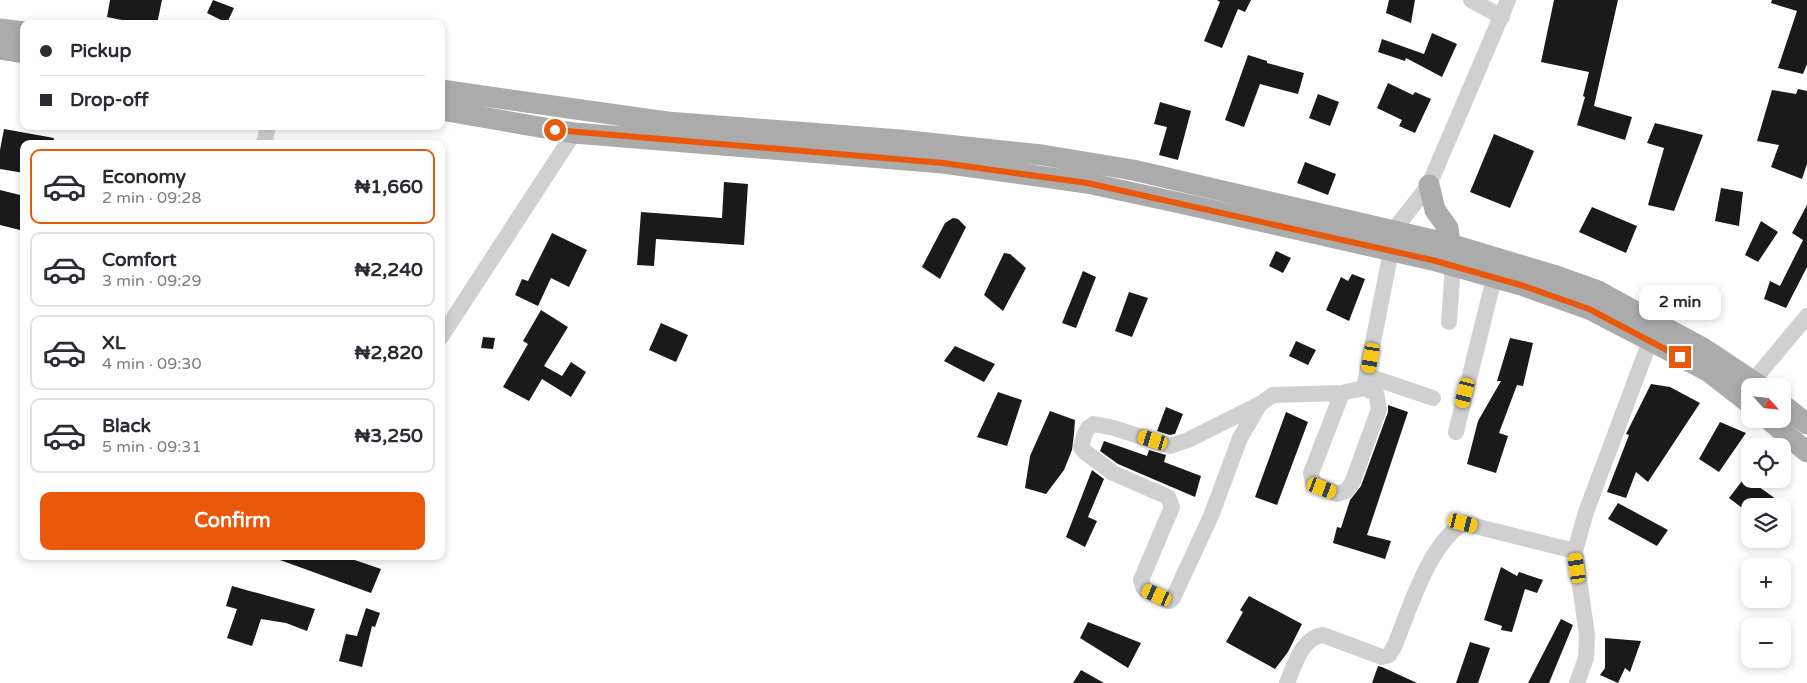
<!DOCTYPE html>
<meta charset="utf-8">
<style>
body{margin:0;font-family:"Varela Round",sans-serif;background:#f7f7f7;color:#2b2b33;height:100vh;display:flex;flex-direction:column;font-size:19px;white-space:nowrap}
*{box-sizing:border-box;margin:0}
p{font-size:16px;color:#7c7c81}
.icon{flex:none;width:28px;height:28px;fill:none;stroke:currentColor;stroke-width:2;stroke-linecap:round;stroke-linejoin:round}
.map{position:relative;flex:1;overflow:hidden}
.side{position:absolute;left:20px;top:140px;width:425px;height:420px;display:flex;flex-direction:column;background:#fff;border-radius:10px;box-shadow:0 2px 8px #0003}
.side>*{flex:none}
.top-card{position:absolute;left:20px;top:20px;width:425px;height:110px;border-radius:10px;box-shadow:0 2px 8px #0003;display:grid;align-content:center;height:110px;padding:0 20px;background:#fff}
.needle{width:32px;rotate:117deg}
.fabs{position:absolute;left:1741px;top:378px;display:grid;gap:10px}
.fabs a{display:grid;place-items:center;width:50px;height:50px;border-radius:10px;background:#fff;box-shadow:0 2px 8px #0003;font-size:25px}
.end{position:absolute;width:22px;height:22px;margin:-11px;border:6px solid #ea580c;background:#fff;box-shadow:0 0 0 2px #fff}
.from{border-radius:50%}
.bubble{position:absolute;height:35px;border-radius:10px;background:#fff;box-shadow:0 2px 8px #0003;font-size:16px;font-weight:700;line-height:35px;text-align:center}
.car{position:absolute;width:15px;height:30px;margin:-15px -8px;border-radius:6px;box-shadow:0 0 4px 1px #0007;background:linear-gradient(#f5c518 24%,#345 0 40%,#f5c518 0 76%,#345 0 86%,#f5c518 0)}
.top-card b{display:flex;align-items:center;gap:18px;height:48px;font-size:19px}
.top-card b+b{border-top:1px solid #e1e1e2}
.top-card i{width:12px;height:12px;background:#2b2b33}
ul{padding:9px 0 0;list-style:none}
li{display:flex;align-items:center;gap:15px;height:75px;margin:0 10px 8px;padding:0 10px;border:2px solid #e1e1e2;border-radius:10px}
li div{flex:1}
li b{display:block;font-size:19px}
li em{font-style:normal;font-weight:700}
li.selected{border-color:#ea580c}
li>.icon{width:45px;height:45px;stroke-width:1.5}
.action{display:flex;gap:10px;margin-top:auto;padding:10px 20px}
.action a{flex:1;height:58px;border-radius:10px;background:#ea580c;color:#fff;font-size:20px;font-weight:700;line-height:58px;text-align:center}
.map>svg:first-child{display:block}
.building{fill:#1a1a1a}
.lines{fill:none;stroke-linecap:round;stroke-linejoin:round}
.minor{stroke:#d0d0d0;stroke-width:16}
.major{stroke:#ababab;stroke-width:21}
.route{stroke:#ea580c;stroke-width:6}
</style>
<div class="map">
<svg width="1807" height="683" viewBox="0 0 1807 683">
<rect width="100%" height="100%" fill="#fff"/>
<path class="building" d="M110,0H162L157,24H142L107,17Z
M213,0L234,8L227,23L207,13Z
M1217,0H1251L1245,12L1238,9L1222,48L1204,41L1220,2Z
M1389,0H1415L1411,23L1386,13Z
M1554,0H1618L1594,106L1632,117L1625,140L1577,125L1585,97L1583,96L1589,72L1541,62Z
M1772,0H1807V64L1803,74L1778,68L1797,11L1771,3Z
M1432,33L1457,44L1442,77L1406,58L1405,61L1378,52L1382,39L1424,54Z
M1248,55L1267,61V63L1304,73L1298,94L1260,84L1244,127L1225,120Z
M1388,83L1413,95L1415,92L1431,99L1415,133L1399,126L1402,120L1377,108Z
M1798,89L1807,91V164L1802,179L1771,167L1779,145L1757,141L1772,90L1796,94Z
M1318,94L1339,102L1330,126L1309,118Z
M1160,102L1191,111L1178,160L1159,155L1167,127L1154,124Z
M1655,123L1703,135L1674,211L1648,205L1664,148L1647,143Z
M4,129L54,138L53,144H24V173L0,169V150Z
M1494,134L1534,151L1510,208L1470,192Z
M1305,162L1336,174L1328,195L1297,183Z
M724,182L748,184L744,245L656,239L654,266L637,265L641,212L722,218Z
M1721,188L1743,192L1739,226L1715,221Z
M0,190L24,196V231L0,225Z
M1807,205V267L1786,308L1764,299L1770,281L1780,286L1803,240L1792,233Z
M1592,207L1637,226L1626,253L1579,232Z
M953,218L958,219L966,227L940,279L922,267L945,223Z
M1761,221L1778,232L1758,262L1745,255Z
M552,233L587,250L569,287L551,278L538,306L515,295L522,279L528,281Z
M1276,251L1291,258L1283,273L1269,266Z
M1004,253L1010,254L1026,268L1003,311L984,295Z
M1083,271L1096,277L1076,328L1062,323Z
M1352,274L1365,279L1349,321L1326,310L1341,277L1348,281Z
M1129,292L1148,298L1132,337L1115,331Z
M541,310L568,327L544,366L562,376L571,362L586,372L571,397L542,379L529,401L503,387L528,344L523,341Z
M661,323L688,335L676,362L649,350Z
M483,337L495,338L493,349L481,348Z
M1510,338L1533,343L1523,386L1517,385L1499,433L1508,436L1496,473L1467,464L1478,421L1501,381H1497Z
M1296,341L1316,350L1308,365L1289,356Z
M955,346L995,364L984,382L944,361Z
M1651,384L1670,387L1700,403L1648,482L1636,472L1626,498L1607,492L1629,435L1626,434Z
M998,392L1022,400L1007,446L977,437Z
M1388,405L1408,412L1367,535L1391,541L1385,559L1333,543L1337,527L1341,528L1350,500L1361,486L1388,412Z
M1166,407L1183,414L1175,434L1170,435L1157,431Z
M1050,411L1075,420L1074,434L1072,450L1064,470L1046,494L1025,488L1030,456Z
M1286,412L1308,422L1277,505L1255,497Z
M1720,422L1746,433L1719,472L1699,459Z
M1104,441L1147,456L1149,450L1166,455L1164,462L1201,476L1195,497L1118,464L1100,451Z
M1092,470L1104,479L1088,517L1097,521L1085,547L1066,537Z
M1745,477L1776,499L1769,506H1750V514L1729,498Z
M1618,503L1668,530L1657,546L1608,519Z
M269,556H343L381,569L371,593Z
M1501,567L1517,576L1519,572L1543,580L1537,593L1525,589L1512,632L1501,630L1502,626L1484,620Z
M232,586L315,609L307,631L286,623L261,619L252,646L227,638L237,609L226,606Z
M1249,596L1302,624L1288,652L1275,669L1226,642L1243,612L1240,610Z
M366,608L380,613L375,627L372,626L362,667L339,661L346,634L357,636Z
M1561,619L1573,625L1549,683H1528Z
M1088,622L1141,643L1128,668L1080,638Z
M1605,638L1641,641L1630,672L1625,668L1618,683L1600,675L1605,668Z
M1470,642L1490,648L1478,683H1456Z
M1378,666L1382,667L1417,683H1372Z
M1081,670L1104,683H1073Z"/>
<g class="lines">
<path class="minor" d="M1471,0L1502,17
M264,144L268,126
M1393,231L1429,185L1508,0
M1449,322L1453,266
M441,337L574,133
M1368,376L1433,398
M1753,381L1807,316
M1364,388L1391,251
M1260,404L1240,438L1211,516L1173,598L1169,601L1144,589L1141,580L1172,507L1168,497L1113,473L1085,452L1081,447L1084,436L1088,428L1094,424L1114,428L1170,446L1188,440L1260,404L1273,395L1342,393L1364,388L1376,393L1379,409L1352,483L1346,491L1337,494L1313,483L1311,473L1342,393
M1456,432L1494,278
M1287,683C1295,665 1301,638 1323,635L1382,657L1389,655L1394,647C1410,609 1427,547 1463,523L1575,551
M1577,683L1586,658L1587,635L1575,551L1586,512L1650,341"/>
<path class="major" d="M0,29L24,32
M0,49L24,53
M441,90L667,122L900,140L1042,155L1133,170L1450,244L1553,275L1598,291L1649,319L1703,348L1760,386
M441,110L574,133L943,163L1087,183L1180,203L1432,260L1524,286L1589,309L1666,349L1709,372L1750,404
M1429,185L1435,210L1448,228L1450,244
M1782,404L1807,424
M1768,419L1807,452"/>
</g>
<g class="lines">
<path class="route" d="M555,130L943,163L1087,183L1432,260L1524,286L1589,309L1680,357"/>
</g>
</svg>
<div class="fabs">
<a><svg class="needle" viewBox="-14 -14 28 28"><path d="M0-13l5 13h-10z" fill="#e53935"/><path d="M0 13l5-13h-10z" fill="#7c7c81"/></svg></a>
<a><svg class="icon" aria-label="locate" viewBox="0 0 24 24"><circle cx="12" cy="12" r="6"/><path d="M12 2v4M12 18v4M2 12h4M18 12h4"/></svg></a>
<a><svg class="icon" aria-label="layers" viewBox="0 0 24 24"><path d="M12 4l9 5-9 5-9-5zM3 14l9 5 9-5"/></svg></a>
<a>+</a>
<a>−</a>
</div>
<i class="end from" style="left:555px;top:130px"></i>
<i class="end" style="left:1680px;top:357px"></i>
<div class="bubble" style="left:1639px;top:285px;width:82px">2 min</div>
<i class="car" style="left:1371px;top:358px;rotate:190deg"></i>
<i class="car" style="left:1465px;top:393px;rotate:194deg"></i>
<i class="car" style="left:1153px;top:440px;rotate:287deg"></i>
<i class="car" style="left:1322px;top:488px;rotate:111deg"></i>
<i class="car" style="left:1463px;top:523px;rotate:104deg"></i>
<i class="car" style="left:1577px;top:568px;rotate:352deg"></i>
<i class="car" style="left:1157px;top:595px;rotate:294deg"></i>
<div class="top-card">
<b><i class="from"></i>Pickup</b>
<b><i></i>Drop-off</b>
</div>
<section class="side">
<ul>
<li class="selected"><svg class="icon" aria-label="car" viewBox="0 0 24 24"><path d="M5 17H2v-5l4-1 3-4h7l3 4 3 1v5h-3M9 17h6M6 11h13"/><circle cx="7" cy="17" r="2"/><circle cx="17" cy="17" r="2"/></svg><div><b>Economy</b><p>2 min · 09:28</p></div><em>₦1,660</em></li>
<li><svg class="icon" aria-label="car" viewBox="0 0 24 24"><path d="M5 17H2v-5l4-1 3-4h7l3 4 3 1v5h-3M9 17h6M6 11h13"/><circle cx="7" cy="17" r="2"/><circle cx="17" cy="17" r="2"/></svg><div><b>Comfort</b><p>3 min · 09:29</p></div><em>₦2,240</em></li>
<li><svg class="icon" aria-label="car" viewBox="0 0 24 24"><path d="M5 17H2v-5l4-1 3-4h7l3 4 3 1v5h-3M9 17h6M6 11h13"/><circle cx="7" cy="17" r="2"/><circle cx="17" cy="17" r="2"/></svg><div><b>XL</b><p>4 min · 09:30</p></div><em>₦2,820</em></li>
<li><svg class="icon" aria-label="car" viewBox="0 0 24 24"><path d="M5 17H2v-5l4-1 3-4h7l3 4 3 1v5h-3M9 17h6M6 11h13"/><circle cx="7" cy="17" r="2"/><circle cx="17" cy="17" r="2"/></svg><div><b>Black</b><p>5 min · 09:31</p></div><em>₦3,250</em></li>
</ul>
<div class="action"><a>Confirm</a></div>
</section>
</div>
